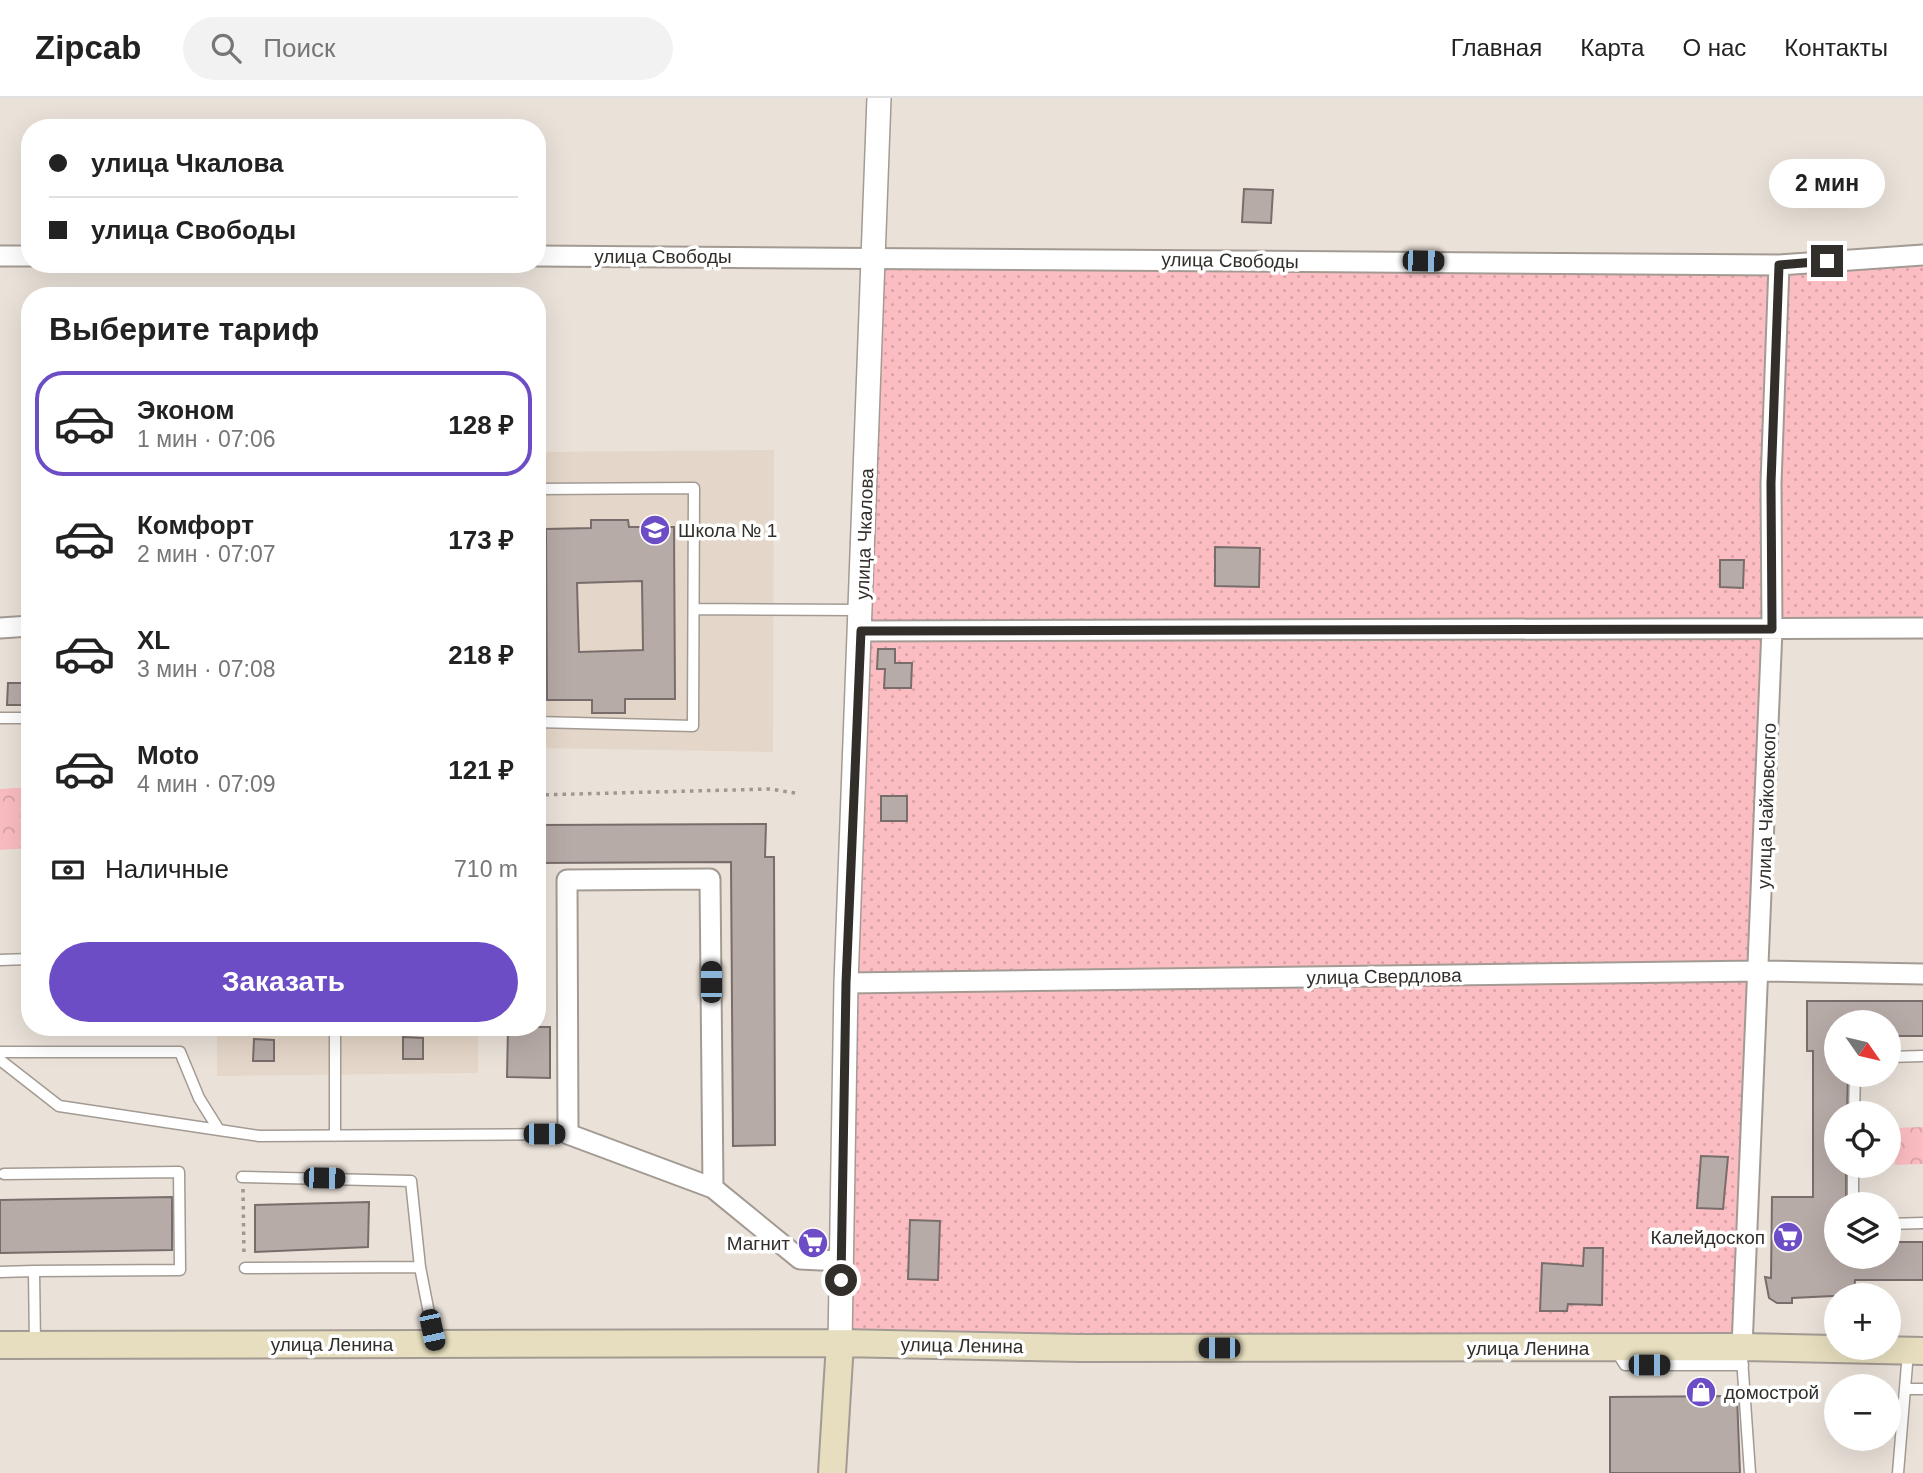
<!DOCTYPE html>
<html lang="ru">
<meta charset="utf-8">
<style>
body{margin:0;font-family:Arial,sans-serif;background:#f2f2f2;color:#222;height:100vh;display:flex;flex-direction:column;font-size:26px;white-space:nowrap}
*{box-sizing:border-box;margin:0}
p{font-size:23px;color:#767676}
.icon{flex:none;width:38px;height:38px;fill:none;stroke:currentColor;stroke-width:2;stroke-linecap:round;stroke-linejoin:round}
.map{position:relative;flex:1;overflow:hidden}
.drawer{position:absolute;left:21px;top:189px;width:525px;height:749px;display:flex;flex-direction:column;background:#fff;border-radius:28px;box-shadow:0 7px 28px #0002}
.drawer>*{flex:none}
.banner{position:absolute;left:21px;top:21px;width:525px;height:154px;border-radius:28px;box-shadow:0 7px 28px #0002;display:grid;align-content:center;height:154px;padding:0 28px;background:#fff}
.needle{width:46px;rotate:124deg}
.tools{position:absolute;left:1824px;top:912px;display:grid;gap:14px}
.tools a{display:grid;place-items:center;width:77px;height:77px;border-radius:50%;background:#fff;box-shadow:0 7px 28px #0002;font-size:35px}
.end{position:absolute;width:32px;height:32px;margin:-16px;border:9px solid #322f2b;background:#fff;box-shadow:0 0 0 4px #fff}
.from{border-radius:50%}
.bubble{position:absolute;height:49px;border-radius:24px;background:#fff;box-shadow:0 7px 28px #0002;font-size:23px;font-weight:800;line-height:49px;text-align:center}
.car{position:absolute;width:21px;height:42px;margin:-21px -10px;border-radius:9px;box-shadow:0 0 5px 2px #0007;background:linear-gradient(#222 24%,#8ab4d8 0 40%,#222 0 76%,#8ab4d8 0 86%,#222 0)}
.banner b{display:flex;align-items:center;gap:24px;height:66px;font-size:26px}
.banner b+b{border-top:2px solid #e0e0e0}
.banner i{width:18px;height:18px;background:#222}
ul{padding:0;list-style:none}
li{display:flex;align-items:center;gap:21px;height:105px;margin:0 14px 10px;padding:0 14px;border:4px solid transparent;border-radius:28px}
li div{flex:1}
li b{display:block;font-size:26px}
li em{font-style:normal;font-weight:800}
li.selected{border-color:#6c4dc6}
li>.icon{width:63px;height:63px;stroke-width:1.5}
h2{padding:0 28px;font-size:32px;line-height:84px}
.pay{display:flex;align-items:center;gap:18px;height:77px;padding:0 28px;font-size:26px}
.pay p{margin-inline-start:auto}
.action{display:flex;gap:14px;margin-top:auto;padding:14px 28px}
.action a{flex:1;height:80px;border-radius:42px;background:#6c4dc6;color:#fff;font-size:28px;font-weight:800;line-height:80px;text-align:center}
header{display:flex;align-items:center;gap:42px;box-sizing:border-box;height:98px;padding:0 35px;background:#fff;border-bottom:2px solid #e0e0e0}
header strong{font-size:33px}
nav{display:flex;gap:38px;margin-inline-start:auto;font-size:24px}
.search{width:490px;height:63px;background:#f2f2f2;display:flex;align-items:center;gap:18px;box-sizing:border-box;padding:0 24px;border-radius:38px;color:#767676;font-size:26px}
.map>svg:first-child{display:block}
.built{fill:#e4d6c8}
.grass{fill:url(#grass-dots)}
.park{fill:url(#park-crowns)}
.building{fill:#b7aba7;stroke:#786d6a;stroke-width:2;fill-rule:evenodd}
.lines{fill:none;stroke-linecap:round;stroke-linejoin:round}
.service-casing{stroke:#a39b93;stroke-width:13}
.minor-casing{stroke:#a39b93;stroke-width:23}
.tertiary-casing{stroke:#a39b93;stroke-width:26}
.secondary-casing{stroke:#a39b93;stroke-width:30}
.path{stroke:#9e9891;stroke-width:3.5;stroke-dasharray:3.5 5;stroke-linecap:butt}
.service{stroke:#fff;stroke-width:10}
.minor{stroke:#fff;stroke-width:19}
.tertiary{stroke:#fff;stroke-width:23}
.secondary{stroke:#e6debe;stroke-width:26}
.route{stroke:#322f2b;stroke-width:9}
.labels{text-anchor:middle;stroke-width:7;stroke-linejoin:round;paint-order:stroke}
.street-label{font-size:19px;fill:#322f2b;stroke:#fff}
.poi-label{font-size:19px;fill:#322f2b;stroke:#fff;text-anchor:start}
</style>
<header>
<strong>Zipcab</strong>
<div class="search"><svg class="icon" aria-label="search" viewBox="0 0 24 24"><circle cx="10" cy="10" r="6"/><path d="M15 15l6 6"/></svg>Поиск</div>
<nav><a>Главная</a><a>Карта</a><a>О нас</a><a>Контакты</a></nav>
</header>
<div class="map">
<svg width="1923" height="1375" viewBox="0 0 1923 1375">
<defs>
<pattern id="grass-dots" width="8" height="8" patternUnits="userSpaceOnUse" patternTransform="scale(1.75)"><rect width="8" height="8" fill="#fbbdc2"/><path d="M2 2h.1M6 6h.1" fill="none" stroke="#d8a3a7" stroke-width="1.8" stroke-linecap="round"/></pattern>
<pattern id="park-crowns" width="20" height="18" patternUnits="userSpaceOnUse" patternTransform="scale(1.75)"><rect width="20" height="18" fill="#fbbdc2"/><path d="M2 6a3 3 0 1 1 6 0M12 15a3 3 0 1 1 6 0" fill="none" stroke="#d8a3a7"/></pattern>
</defs>
<rect width="100%" height="100%" fill="#eae2d9"/>
<path class="built" d="M774,352L773,654L537,650V354Z
M217,929H478V975L217,978Z"/>
<path class="grass" d="M874,158L1923,160V530L1773,531L1742,1249L840,1245Z"/>
<path class="park" d="M30,689V750L0,752V691Z
M1923,1029V1066L1895,1067L1894,1030Z"/>
<path class="building" d="M1244,91L1273,92L1271,125L1242,124Z
M591,422H628L629,429H674L675,601H625V615H592V602H547L546,431L591,430ZM642,483L643,552L579,554L577,485Z
M1215,449L1260,450L1259,489L1215,488Z
M1720,462H1744L1743,490L1720,489Z
M878,551H895V565H912L911,590H884L885,571H877Z
M8,585H30V607H7Z
M881,698H907V723H881Z
M766,726L765,759H774L775,1047L733,1048L731,764L537,765V727Z
M1807,903H1923V938H1888V924H1836V976H1848L1847,1015H1836V1068H1846V1106H1836V1158H1888V1144H1923V1182H1855L1854,1197L1792,1200V1205H1777L1769,1200L1765,1179L1771,1180L1772,1099H1813V953H1807Z
M508,929H550V980L507,979Z
M403,939L423,940V961H403Z
M254,941L274,942V963H253Z
M1701,1058L1728,1059L1723,1111L1697,1110Z
M172,1099V1152L0,1155V1102Z
M369,1104L368,1149L255,1154V1107Z
M910,1122L940,1123L938,1182L908,1181Z
M1584,1150H1603L1602,1207L1568,1206L1567,1213H1540L1542,1165L1583,1168Z
M1737,1298L1740,1375H1610V1299Z"/>
<g class="lines">
<g class="service-casing">
<path id="service" d="M537,391L694,390L693,628L537,624
M694,511L861,512
M0,620H30
M0,862L30,861
M335,929V1038
M0,954H180L199,1000L219,1032L259,1038L568,1036
M1888,959L1923,958
M0,962L59,1008L219,1032
M1854,1015L1855,976
M4,1076L179,1074L180,1172L34,1173
M242,1079L411,1083L420,1169L435,1246
M1853,1106V1068
M1888,1126L1923,1125
M245,1170L420,1169
M0,1174L34,1173L35,1247
M1615,1251L1625,1267H1743
M1742,1260L1750,1375
M1906,1291H1923
M1898,1375L1908,1254"/>
</g>
<g class="minor-casing">
<path id="minor" d="M0,158H30
M537,158L1779,167L1923,157
M0,530L30,528
M861,533L1923,530
M846,885L1760,873L1923,876
M713,1090L568,1036L567,782L710,781L713,1090L800,1161L841,1163
M1742,1249L1772,531L1771,385L1779,167"/>
</g>
<g class="tertiary-casing">
<path id="tertiary" d="M840,1245L846,885L879,0"/>
</g>
<g class="secondary-casing">
<path id="secondary" d="M0,1247L840,1245L1080,1250L1742,1249L1923,1253
M832,1375L840,1245"/>
</g>
<path class="path" d="M537,697L770,691L795,695
M243,1091L244,1157"/>
<use href="#service" class="service"/>
<use href="#minor" class="minor"/>
<use href="#tertiary" class="tertiary"/>
<use href="#secondary" class="secondary"/>
</g>
<g class="lines">
<path class="route" d="M841,1182L846,885L861,533L1772,531L1771,385L1779,167L1827,163"/>
</g>
<defs>
<g id="school-disc" transform="scale(1.575)"><circle r="9.5" fill="#6c4dc6" stroke="#fff"/><path d="M0-5L7-2L0 1L-7-2ZM-4 1L0 2.5L4 1V4Q0 6-4 4Z" fill="#fff"/></g>
<g id="supermarket-disc" transform="scale(1.575)"><circle r="9.5" fill="#6c4dc6" stroke="#fff"/><path d="M-6-5.5h2.5l.6 2H6L4.5 2H-2.5L-4.4-4H-6ZM-1.5 3.2a1.3 1.3 0 1 0 .1 0ZM3 3.2a1.3 1.3 0 1 0 .1 0Z" fill="#fff"/></g>
<g id="shop-disc" transform="scale(1.575)"><circle r="9.5" fill="#6c4dc6" stroke="#fff"/><path d="M-5-2.5h2.3a2.7 3.5 0 0 1 5.4 0H5L5.5 6h-11ZM-1.5-2.5h3a1.5 2.3 0 0 0-3 0Z" fill="#fff"/></g>
</defs>
<g fill-rule="evenodd">
<use href="#school-disc" x="655" y="432"/>
<use href="#supermarket-disc" x="1788" y="1139"/>
<use href="#supermarket-disc" x="813" y="1145"/>
<use href="#shop-disc" x="1701" y="1294"/>
</g>
<g class="labels">
<g class="street-label">
<text x="663" y="165">улица Свободы</text>
<text transform="translate(1230 162) rotate(1)" y="7">улица Свободы</text>
<text transform="translate(864 436) rotate(-88)" y="7">улица Чкалова</text>
<text transform="translate(1766 708) rotate(-88)" y="7">улица Чайковского</text>
<text transform="translate(1384 878) rotate(-1)" y="7">улица Свердлова</text>
<text x="332" y="1253">улица Ленина</text>
<text transform="translate(962 1247) rotate(1)" y="7">улица Ленина</text>
<text x="1528" y="1257">улица Ленина</text>
</g>
<g class="poi-label">
<text x="678" y="439">Школа № 1</text>
<text x="1765" y="1146" text-anchor="end">Калейдоскоп</text>
<text x="790" y="1152" text-anchor="end">Магнит</text>
<text x="1724" y="1301">домострой</text>
</g>
</g>
</svg>
<div class="tools">
<a><svg class="needle" viewBox="-14 -14 28 28"><path d="M0-13l5 13h-10z" fill="#e53935"/><path d="M0 13l5-13h-10z" fill="#767676"/></svg></a>
<a><svg class="icon" aria-label="locate" viewBox="0 0 24 24"><circle cx="12" cy="12" r="6"/><path d="M12 2v4M12 18v4M2 12h4M18 12h4"/></svg></a>
<a><svg class="icon" aria-label="layers" viewBox="0 0 24 24"><path d="M12 4l9 5-9 5-9-5zM3 14l9 5 9-5"/></svg></a>
<a>+</a>
<a>−</a>
</div>
<i class="end from" style="left:841px;top:1182px"></i>
<i class="end" style="left:1827px;top:163px"></i>
<div class="bubble" style="left:1769px;top:61px;width:116px">2 мин</div>
<i class="car" style="left:1423px;top:163px;rotate:91deg"></i>
<i class="car" style="left:711px;top:884px;rotate:0deg"></i>
<i class="car" style="left:544px;top:1036px;rotate:90deg"></i>
<i class="car" style="left:324px;top:1080px;rotate:91deg"></i>
<i class="car" style="left:432px;top:1232px;rotate:168deg"></i>
<i class="car" style="left:1219px;top:1250px;rotate:270deg"></i>
<i class="car" style="left:1649px;top:1267px;rotate:90deg"></i>
<div class="banner">
<b><i class="from"></i>улица Чкалова</b>
<b><i></i>улица Свободы</b>
</div>
<section class="drawer">
<h2>Выберите тариф</h2>
<ul>
<li class="selected"><svg class="icon" aria-label="car" viewBox="0 0 24 24"><path d="M5 17H2v-5l4-1 3-4h7l3 4 3 1v5h-3M9 17h6M6 11h13"/><circle cx="7" cy="17" r="2"/><circle cx="17" cy="17" r="2"/></svg><div><b>Эконом</b><p>1 мин · 07:06</p></div><em>128 ₽</em></li>
<li><svg class="icon" aria-label="car" viewBox="0 0 24 24"><path d="M5 17H2v-5l4-1 3-4h7l3 4 3 1v5h-3M9 17h6M6 11h13"/><circle cx="7" cy="17" r="2"/><circle cx="17" cy="17" r="2"/></svg><div><b>Комфорт</b><p>2 мин · 07:07</p></div><em>173 ₽</em></li>
<li><svg class="icon" aria-label="car" viewBox="0 0 24 24"><path d="M5 17H2v-5l4-1 3-4h7l3 4 3 1v5h-3M9 17h6M6 11h13"/><circle cx="7" cy="17" r="2"/><circle cx="17" cy="17" r="2"/></svg><div><b>XL</b><p>3 мин · 07:08</p></div><em>218 ₽</em></li>
<li><svg class="icon" aria-label="car" viewBox="0 0 24 24"><path d="M5 17H2v-5l4-1 3-4h7l3 4 3 1v5h-3M9 17h6M6 11h13"/><circle cx="7" cy="17" r="2"/><circle cx="17" cy="17" r="2"/></svg><div><b>Moto</b><p>4 мин · 07:09</p></div><em>121 ₽</em></li>
</ul>
<div class="pay"><svg class="icon" aria-label="cash" viewBox="0 0 24 24"><path d="M3 7h18v10H3z"/><circle cx="12" cy="12" r="2"/></svg>Наличные<p>710 m</p></div>
<div class="action"><a>Заказать</a></div>
</section>
</div>
